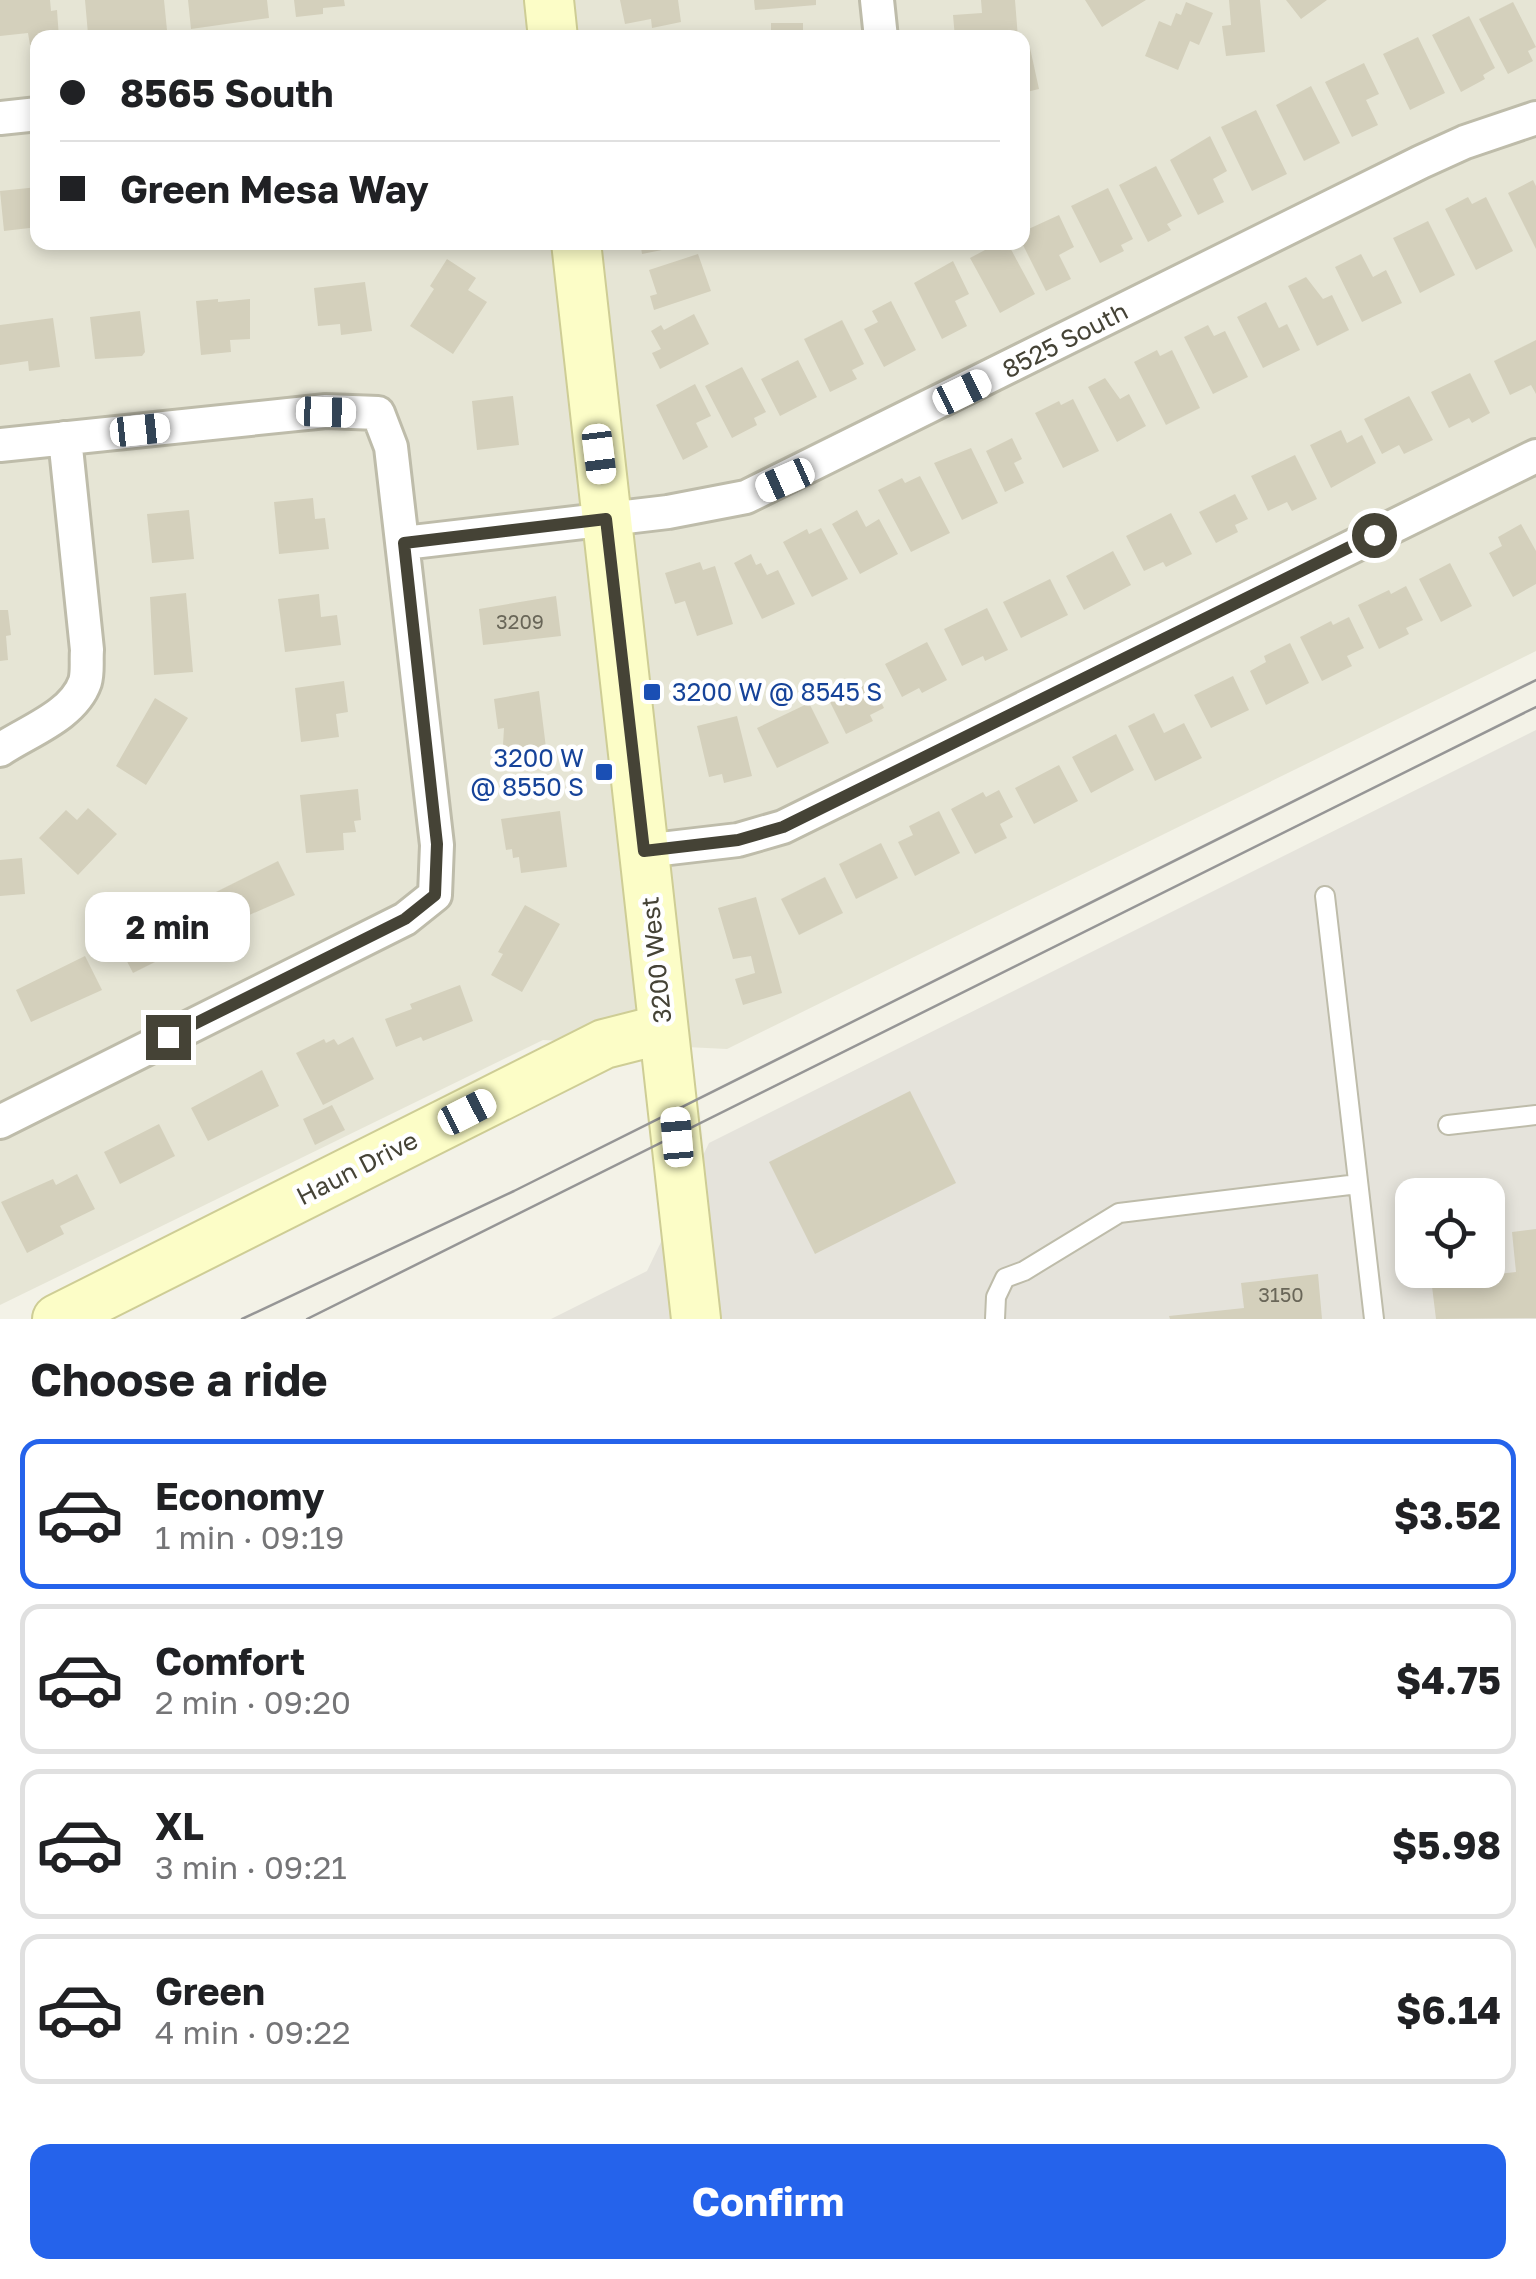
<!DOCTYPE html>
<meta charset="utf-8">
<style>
body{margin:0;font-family:"Golos Text",sans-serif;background:#f6f6f6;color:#202124;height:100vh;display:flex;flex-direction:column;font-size:38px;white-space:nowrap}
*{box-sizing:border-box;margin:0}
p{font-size:32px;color:#757577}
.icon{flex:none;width:55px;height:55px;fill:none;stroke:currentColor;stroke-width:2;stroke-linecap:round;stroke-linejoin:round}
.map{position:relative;height:1319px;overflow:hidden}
.side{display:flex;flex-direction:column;background:#fff;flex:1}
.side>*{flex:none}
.hud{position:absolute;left:30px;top:30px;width:1000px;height:220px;border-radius:20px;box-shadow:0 5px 15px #0003;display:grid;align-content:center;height:220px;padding:0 30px;background:#fff}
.tools{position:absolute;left:1395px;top:1178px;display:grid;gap:20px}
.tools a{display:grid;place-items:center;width:110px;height:110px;border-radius:20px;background:#fff;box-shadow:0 5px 15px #0003;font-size:50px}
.end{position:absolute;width:45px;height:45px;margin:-22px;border:12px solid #454336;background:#fff;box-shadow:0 0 0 5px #fff}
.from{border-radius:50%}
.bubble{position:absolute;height:70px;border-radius:20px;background:#fff;box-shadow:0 5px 15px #0003;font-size:32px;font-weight:700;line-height:70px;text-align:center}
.car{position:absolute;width:30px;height:60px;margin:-30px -15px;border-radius:12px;box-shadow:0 0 8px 2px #0007;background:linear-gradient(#fff 24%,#345 0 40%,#fff 0 76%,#345 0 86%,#fff 0)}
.hud b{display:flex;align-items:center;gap:35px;height:95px;font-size:38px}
.hud b+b{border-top:2px solid #e0e0e0}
.hud i{width:25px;height:25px;background:#202124}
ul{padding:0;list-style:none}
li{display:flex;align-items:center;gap:30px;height:150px;margin:0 20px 15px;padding:0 10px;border:5px solid #e0e0e0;border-radius:20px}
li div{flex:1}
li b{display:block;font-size:38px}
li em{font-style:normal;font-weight:700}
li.on{border-color:#2563eb}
li>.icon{width:90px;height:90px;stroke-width:1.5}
h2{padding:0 30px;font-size:45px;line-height:120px}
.button{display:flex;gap:20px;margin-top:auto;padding:20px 30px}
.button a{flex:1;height:115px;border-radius:20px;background:#2563eb;color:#fff;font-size:40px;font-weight:700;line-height:115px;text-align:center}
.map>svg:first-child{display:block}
.residential{fill:#e6e5d5;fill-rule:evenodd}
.industrial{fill:#e5e3db;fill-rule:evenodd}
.building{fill:#d4d0bc}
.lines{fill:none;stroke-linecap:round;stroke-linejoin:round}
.lane-casing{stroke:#bebcaa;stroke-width:22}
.street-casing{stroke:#bebcaa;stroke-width:38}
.secondary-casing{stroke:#cecd95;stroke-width:52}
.lane{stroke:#fff;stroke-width:18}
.street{stroke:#fff;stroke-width:32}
.secondary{stroke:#fcfdc7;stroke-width:48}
.tram{stroke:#969696;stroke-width:2.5}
.route{stroke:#454336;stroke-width:12}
.transit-dot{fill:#1a4fb4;stroke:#fff;stroke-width:4}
.labels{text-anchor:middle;stroke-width:9;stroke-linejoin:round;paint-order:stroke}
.number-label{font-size:20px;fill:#696658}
.street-label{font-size:25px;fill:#454336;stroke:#fff}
.transit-label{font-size:25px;fill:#164399;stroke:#fff;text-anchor:start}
</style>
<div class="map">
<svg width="1536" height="1319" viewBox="0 0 1536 1319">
<rect width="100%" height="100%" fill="#f3f2e7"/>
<path class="residential" d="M0,0H1536V651L727,1049L543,1040L0,1305ZM38,38H1022V242H38Z"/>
<path class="industrial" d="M1536,730V1319H551L647,1271L709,1143ZM1412,1195H1488V1270H1412Z"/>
<path class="building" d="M0,0H50L51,11L57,10L59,38H38V45H30L28,33L0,36Z
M85,0H164L167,30L116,35V31L88,34Z
M188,0H267L269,18L191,29Z
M294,0H344L345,6L323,8V14L296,17Z
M620,0H678L681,22L652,28L651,19L625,24Z
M754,0H816V5L755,10Z
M981,0H1015L1018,38H955L953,15L982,13Z
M1085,0H1146L1102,27Z
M1229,0H1260L1265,52L1226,56L1222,26L1231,25Z
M1286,0H1327L1301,19Z
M1186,2L1213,13L1199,45L1190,41L1178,70L1145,56L1159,21L1171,26L1176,13L1181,15Z
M1513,2L1536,47L1528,51L1533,61L1508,74L1479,19Z
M1469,16L1495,68L1483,75L1485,79L1461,92L1432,35Z
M771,23H803V38H740V33L771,34Z
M1418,37L1445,93L1410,110L1383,54Z
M1030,48L1039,89L1022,93V50Z
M1364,63L1379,94L1366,100L1378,125L1352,137L1325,82Z
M1311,86L1340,143L1304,161L1276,105Z
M1256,110L1287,174L1252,191L1221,127Z
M1210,136L1227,171L1213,179L1224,202L1198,215L1170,160Z
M1156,166L1182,216L1167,224L1171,230L1148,242L1119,185Z
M1533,180L1536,186V249L1508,193Z
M38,187V227L4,231L0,191Z
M1108,188L1133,239L1121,245L1124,251L1100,263L1071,206Z
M1468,197L1472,204L1486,197L1513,251L1476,270L1445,209Z
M1059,215L1074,247L1059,255L1071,279L1046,291L1022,243V232Z
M1428,221L1455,275L1420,293L1393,238Z
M640,242H692V244L642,254Z
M1000,242H1007L1035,294L1000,313L970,258Z
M698,254L711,291L654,310L650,296L657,294L649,270Z
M1361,254L1373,277L1386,270L1402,303L1362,322L1335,267Z
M447,259L476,278L468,290L487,302L453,354L410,326L434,289L430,286Z
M953,261L969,294L955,301L967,326L942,339L914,283Z
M1306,277L1323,299L1332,295L1349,330L1317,346L1288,286Z
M365,282L372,331L341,335L340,324L318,326L314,288Z
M218,299V302L250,299V339L230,340L231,352L201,355L196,301Z
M891,301L916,350L884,367L864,329L878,322L872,311Z
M1266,302L1279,328L1287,324L1300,350L1263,368L1237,317Z
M140,311L145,352L142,356L95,359L90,317Z
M694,314L709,344L660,369L652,353L661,349L651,331L661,325L664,330Z
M53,318L60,367L29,371L28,361L0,365V325Z
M842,320L864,364L852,370L857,379L830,392L804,339Z
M1208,325L1214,336L1225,331L1248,377L1213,394L1184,337Z
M1536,340V394L1531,385L1510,395L1494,361Z
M1157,350L1160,356L1172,350L1200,408L1166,425L1134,362Z
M798,360L817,397L780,416L761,379Z
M742,367L766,412L754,418L757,425L732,438L705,386Z
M1470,373L1490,413L1472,423L1469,418L1449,428L1431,392Z
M1105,378L1120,399L1129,394L1146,426L1117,442L1088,387Z
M695,384L711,416L696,423L708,447L683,460L656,405Z
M513,396L519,445L477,450L472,401Z
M1409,396L1433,440L1404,454L1399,445L1382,454L1364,419Z
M1073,399L1099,451L1063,468L1035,413L1059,401L1061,405Z
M1341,430L1347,443L1362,435L1376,463L1331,488L1310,445Z
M1012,438L1022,459L1014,463L1024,483L1005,492L986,451Z
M971,448L998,503L962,520L934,463Z
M1295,455L1317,499L1292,511L1287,502L1268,511L1251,476Z
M920,476L950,533L911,552L878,490L902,478L905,483Z
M1235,494L1248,519L1235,525L1238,532L1216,543L1199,512Z
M313,498L315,519L325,518L329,549L279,554L274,502Z
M189,510L194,559L152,563L147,514Z
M857,510L866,527L879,519L898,554L860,574L832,524Z
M1171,513L1192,554L1166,567L1163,562L1144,571L1126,536Z
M1521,524L1536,551V584L1513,597L1489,553L1502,546L1498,537Z
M821,528L848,579L812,597L783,542L807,529L809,534Z
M1113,551L1131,585L1084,610L1066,576Z
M751,554L756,565L761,563L767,575L778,570L795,604L762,619L734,563Z
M700,562L703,570L715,566L733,624L697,636L685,601L675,604L665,573Z
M1450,563L1472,606L1441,622L1419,579Z
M1050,579L1068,615L1021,638L1003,602Z
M1406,586L1423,620L1406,628L1409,634L1379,649L1358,605L1389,590L1391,594Z
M186,593L193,672L154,675L150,597Z
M319,594L321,617L337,615L341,645L285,652L278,599Z
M556,596L561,636L483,645L479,609Z
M987,608L1008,650L985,661L983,656L962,666L944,629Z
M0,610H8L11,635L6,636L8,660L0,661Z
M1349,617L1364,648L1347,656L1352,666L1322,681L1300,637L1331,621L1333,625Z
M927,642L947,680L922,693L919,688L902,697L885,664Z
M1290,643L1309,683L1266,705L1250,671L1266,662L1264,656Z
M1233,676L1249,710L1211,728L1194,695Z
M344,681L348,712L336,714L339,737L301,742L295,688Z
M871,682L884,708L870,715L873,721L846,734L830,702Z
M539,691L546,748L522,751V747L507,748L503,745L504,728L498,729L494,699Z
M155,698L188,718L146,785L116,766Z
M809,703L829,743L777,768L757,728Z
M1154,713L1164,733L1184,723L1202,758L1155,781L1128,726Z
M737,716L752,776L724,783L722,774L709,777L697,726Z
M1116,734L1134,770L1091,793L1072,757Z
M1059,765L1078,801L1034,824L1015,788Z
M358,789L361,820L354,821L356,832L343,833L344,850L306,853L300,795Z
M999,790L1013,817L1000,824L1007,838L975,854L951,809L983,792L986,797Z
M88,808L117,834L78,875L39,838L66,810L77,820Z
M560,811L567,867L521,873L519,857L513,858L512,849L506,850L501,819Z
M939,811L960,853L915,876L898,842L913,835L909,826Z
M881,843L898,878L856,899L839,864Z
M22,858L25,894L0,896V860Z
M278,861L295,895L224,926L208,896Z
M825,877L843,913L799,935L781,899Z
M756,897L782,993L743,1005L735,979L755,973L751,956L733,959L718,908Z
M525,905L560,924L522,992L491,975L503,954L498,952Z
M174,911L191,944L133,973L116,940Z
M85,956L102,990L31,1022L16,990Z
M460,985L473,1021L423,1041L421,1037L396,1047L385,1019L412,1009L410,1004Z
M353,1037L374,1079L323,1105L296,1053L324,1039L326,1043L334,1039L338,1045Z
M262,1070L279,1106L208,1141L191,1108Z
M910,1091L956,1183L815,1254L769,1162Z
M332,1105L345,1130L315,1145L303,1119Z
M159,1124L175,1156L120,1184L104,1152Z
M77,1174L95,1209L60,1226L64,1234L27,1253L1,1202L53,1179L56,1185Z
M1536,1229V1318L1436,1319L1430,1270H1479L1480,1276L1516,1272L1512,1232Z
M1318,1274L1322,1319H1170L1169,1316L1244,1308L1241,1283Z"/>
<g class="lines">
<g class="lane-casing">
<path id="lane" d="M1325,896L1374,1319
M1448,1125L1536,1115
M995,1319L996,1297L1005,1278L1024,1271L1119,1213L1358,1184"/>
</g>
<g class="street-casing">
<path id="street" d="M877,0L881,38
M0,118L38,114
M0,445L326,411L378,413L391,447L437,845L435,895L405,919L0,1122
M404,543L668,512L746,497L1421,162L1465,142L1536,118
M0,750C28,731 73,716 85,682C88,672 86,660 87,650L65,438
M644,851L738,840L783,827L1536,456"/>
</g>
<g class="secondary-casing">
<path id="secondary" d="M549,0L553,38
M576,242L696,1319
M57,1319L604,1044L663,1029"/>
</g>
<use href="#lane" class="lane"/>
<use href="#street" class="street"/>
<use href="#secondary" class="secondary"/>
<path class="tram" d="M242,1319L514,1191L1536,680
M307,1319L1536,707"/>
</g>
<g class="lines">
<path class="route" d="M168,1037L405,919L435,895L437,844L404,543L606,519L644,851L738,840L783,827L1374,535"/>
</g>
<g class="transit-dot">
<rect x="642" y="682" width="20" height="20" rx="5"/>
<rect x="594" y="762" width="20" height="20" rx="5"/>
</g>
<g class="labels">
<g class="number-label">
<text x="520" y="629">3209</text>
<text x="1281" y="1302">3150</text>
</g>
<g class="street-label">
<text transform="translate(1065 340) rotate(-27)" y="9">8525 South</text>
<text transform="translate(656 960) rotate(-96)" y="9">3200 West</text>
<text transform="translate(357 1168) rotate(-27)" y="9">Haun Drive</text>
</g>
<g class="transit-label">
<text x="672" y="701">3200 W @ 8545 S</text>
<text x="584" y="767" text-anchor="end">3200 W<tspan x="584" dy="29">@ 8550 S</tspan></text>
</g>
</g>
</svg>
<div class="tools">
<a><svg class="icon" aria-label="locate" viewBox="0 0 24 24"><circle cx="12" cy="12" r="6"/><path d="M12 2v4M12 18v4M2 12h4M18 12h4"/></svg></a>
</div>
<i class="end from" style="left:1374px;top:535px"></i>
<i class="end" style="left:168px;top:1037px"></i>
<div class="bubble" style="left:85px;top:892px;width:165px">2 min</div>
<i class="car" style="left:962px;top:392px;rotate:64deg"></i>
<i class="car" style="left:326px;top:412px;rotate:92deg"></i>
<i class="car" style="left:140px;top:430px;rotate:84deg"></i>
<i class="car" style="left:599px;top:454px;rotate:173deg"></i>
<i class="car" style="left:785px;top:480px;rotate:246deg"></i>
<i class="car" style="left:467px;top:1112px;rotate:63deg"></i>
<i class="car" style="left:677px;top:1137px;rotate:355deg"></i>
<div class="hud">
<b><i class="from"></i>8565 South</b>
<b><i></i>Green Mesa Way</b>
</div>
</div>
<section class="side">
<h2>Choose a ride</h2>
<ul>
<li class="on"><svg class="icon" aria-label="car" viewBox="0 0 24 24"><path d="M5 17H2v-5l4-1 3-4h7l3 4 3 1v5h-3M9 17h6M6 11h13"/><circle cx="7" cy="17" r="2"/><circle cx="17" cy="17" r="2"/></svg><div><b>Economy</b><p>1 min · 09:19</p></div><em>$3.52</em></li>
<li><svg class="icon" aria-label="car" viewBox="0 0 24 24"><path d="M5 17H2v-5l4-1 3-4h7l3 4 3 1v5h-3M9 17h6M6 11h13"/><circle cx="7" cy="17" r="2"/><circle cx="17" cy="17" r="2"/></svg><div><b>Comfort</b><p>2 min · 09:20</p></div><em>$4.75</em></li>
<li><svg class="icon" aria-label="car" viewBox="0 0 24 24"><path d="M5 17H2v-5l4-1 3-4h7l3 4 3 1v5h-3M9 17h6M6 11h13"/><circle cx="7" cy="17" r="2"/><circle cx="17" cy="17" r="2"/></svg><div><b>XL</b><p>3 min · 09:21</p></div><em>$5.98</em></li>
<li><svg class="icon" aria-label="car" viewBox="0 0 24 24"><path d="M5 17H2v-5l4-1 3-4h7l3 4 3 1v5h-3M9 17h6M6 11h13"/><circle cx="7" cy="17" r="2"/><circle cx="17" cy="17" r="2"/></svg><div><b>Green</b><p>4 min · 09:22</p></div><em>$6.14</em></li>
</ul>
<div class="button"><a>Confirm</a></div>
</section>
